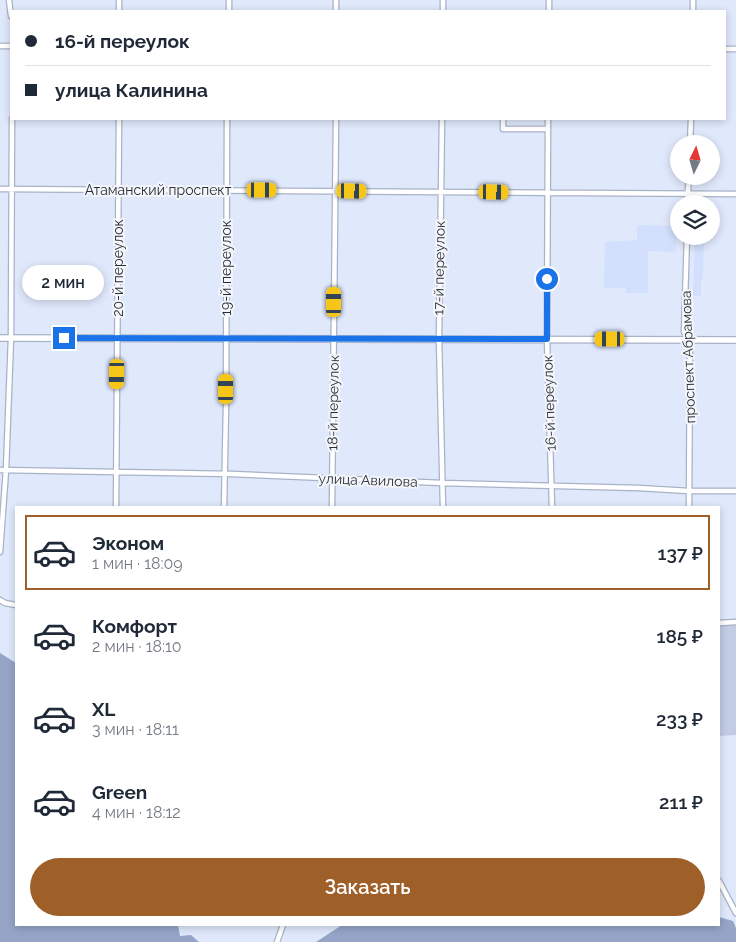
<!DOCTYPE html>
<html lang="ru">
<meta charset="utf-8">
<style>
body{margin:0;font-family:Raleway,sans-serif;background:#f2f2f3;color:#1f2937;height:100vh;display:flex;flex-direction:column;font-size:19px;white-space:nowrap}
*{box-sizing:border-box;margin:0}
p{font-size:16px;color:#747a83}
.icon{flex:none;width:28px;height:28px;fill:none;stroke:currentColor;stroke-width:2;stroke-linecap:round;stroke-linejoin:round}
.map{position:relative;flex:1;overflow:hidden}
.side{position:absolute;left:15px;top:506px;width:705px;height:420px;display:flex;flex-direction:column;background:#fff;border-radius:0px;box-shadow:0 2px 8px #0003}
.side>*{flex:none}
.hud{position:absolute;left:10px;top:10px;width:716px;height:110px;border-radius:0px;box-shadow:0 2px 8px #0003;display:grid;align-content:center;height:110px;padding:0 15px;background:#fff}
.needle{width:32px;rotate:5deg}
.buttons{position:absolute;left:670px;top:135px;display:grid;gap:10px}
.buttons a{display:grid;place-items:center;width:50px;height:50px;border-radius:50%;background:#fff;box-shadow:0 2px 8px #0003;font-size:25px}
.end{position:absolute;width:22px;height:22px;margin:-11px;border:6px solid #1a73e8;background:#fff;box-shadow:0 0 0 2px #fff}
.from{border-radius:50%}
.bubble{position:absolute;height:35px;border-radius:18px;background:#fff;box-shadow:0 2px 8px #0003;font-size:16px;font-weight:600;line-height:35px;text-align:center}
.car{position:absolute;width:15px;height:30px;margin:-15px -8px;border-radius:6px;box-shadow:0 0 4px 1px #0007;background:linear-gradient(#f5c518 24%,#345 0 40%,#f5c518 0 76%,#345 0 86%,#f5c518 0)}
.hud b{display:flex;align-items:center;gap:18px;height:48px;font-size:19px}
.hud b+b{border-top:1px solid #e0e1e3}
.hud i{width:12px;height:12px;background:#1f2937}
ul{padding:9px 0 0;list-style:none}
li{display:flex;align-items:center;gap:15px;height:75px;margin:0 10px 8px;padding:0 5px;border:2px solid transparent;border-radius:0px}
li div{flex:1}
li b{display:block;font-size:19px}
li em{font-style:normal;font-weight:600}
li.selected{border-color:#9f5f29}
li>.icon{width:45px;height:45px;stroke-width:1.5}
.cta{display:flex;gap:10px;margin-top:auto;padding:10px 15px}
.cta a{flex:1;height:58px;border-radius:30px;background:#9f5f29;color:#fff;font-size:20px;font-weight:600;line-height:58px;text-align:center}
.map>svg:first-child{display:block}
.built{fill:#d2e0fe}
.green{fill:#c2cce3}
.water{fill:#96a5c7}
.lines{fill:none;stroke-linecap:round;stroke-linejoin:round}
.street-casing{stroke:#a8b2c8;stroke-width:7}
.secondary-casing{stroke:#a8b2c8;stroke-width:8}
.street{stroke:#fff;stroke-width:4.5}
.secondary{stroke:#fff;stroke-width:5.5}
.route{stroke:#1a73e8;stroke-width:6}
.labels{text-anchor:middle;stroke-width:4;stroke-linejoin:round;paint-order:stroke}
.street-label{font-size:14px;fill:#292e36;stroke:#f4f6fb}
</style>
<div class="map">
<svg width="736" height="942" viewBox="0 0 736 942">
<rect width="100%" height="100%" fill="#e0e9fc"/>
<path class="built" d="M637,225L677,226L676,252L648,251V293H626V288H604L605,242L637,240Z
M695,236H704L703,279L701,280V296H693Z"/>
<path class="green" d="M736,624V735L719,736V625Z"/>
<path class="water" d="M0,653L16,663V925H178L180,936L191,935L199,942H0Z
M719,917L733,921L736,928V942H316L342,925H719Z"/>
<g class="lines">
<g class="street-casing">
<path id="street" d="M9,0L11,16
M119,0V11
M336,0V11
M443,0V11
M693,0V11
M229,11V0
M549,11V0
M0,46H11
M725,49H736
M442,119L439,339L443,508
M503,119V129H548
M548,119L547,339L552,508
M690,144L691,119
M0,189L736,194
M687,204L689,176
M687,236L684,332L690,340L689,508
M0,470L231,474L442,483L639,488L689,491H736
M116,508L119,119
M224,508L226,406L227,119
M332,508L336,119
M0,552L6,470L11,338L12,119
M0,600L5,603L16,605
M719,623L736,622
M719,881L736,913
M277,942L283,925"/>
</g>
<g class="secondary-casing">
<path id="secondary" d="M0,338L736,340"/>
</g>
<use href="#street" class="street"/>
<use href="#secondary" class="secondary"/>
</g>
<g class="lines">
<path class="route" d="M64,338L547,339V279"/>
</g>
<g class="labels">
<g class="street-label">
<text x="158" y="195">Атаманский проспект</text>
<text transform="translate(118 268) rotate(-90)" y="5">20-й переулок</text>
<text transform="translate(226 268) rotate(-90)" y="5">19-й переулок</text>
<text transform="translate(439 268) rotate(-89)" y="5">17-й переулок</text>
<text transform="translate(688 357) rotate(-92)" y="5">проспект Абрамова</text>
<text transform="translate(333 403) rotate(-89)" y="5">18-й переулок</text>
<text transform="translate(549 403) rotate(-92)" y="5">16-й переулок</text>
<text transform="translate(368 480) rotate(2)" y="5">улица Авилова</text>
</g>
</g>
</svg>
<div class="buttons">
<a><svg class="needle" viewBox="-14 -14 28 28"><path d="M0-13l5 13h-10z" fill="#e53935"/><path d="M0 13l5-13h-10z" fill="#747a83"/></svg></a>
<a><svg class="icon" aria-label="layers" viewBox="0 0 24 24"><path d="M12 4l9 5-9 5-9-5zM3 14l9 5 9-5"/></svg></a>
</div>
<i class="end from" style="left:547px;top:279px"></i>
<i class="end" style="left:64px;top:338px"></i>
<div class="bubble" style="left:22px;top:265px;width:82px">2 мин</div>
<i class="car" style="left:262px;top:190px;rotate:90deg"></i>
<i class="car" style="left:352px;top:191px;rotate:91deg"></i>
<i class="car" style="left:494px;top:192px;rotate:91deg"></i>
<i class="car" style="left:334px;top:302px;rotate:0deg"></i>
<i class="car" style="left:610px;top:339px;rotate:270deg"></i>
<i class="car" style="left:117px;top:374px;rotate:181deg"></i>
<i class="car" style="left:226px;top:389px;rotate:0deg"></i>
<div class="hud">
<b><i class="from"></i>16-й переулок</b>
<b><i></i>улица Калинина</b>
</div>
<section class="side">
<ul>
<li class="selected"><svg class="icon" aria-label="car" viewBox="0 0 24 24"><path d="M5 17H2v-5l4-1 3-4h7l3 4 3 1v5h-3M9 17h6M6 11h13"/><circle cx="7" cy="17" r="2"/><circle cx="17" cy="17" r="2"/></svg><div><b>Эконом</b><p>1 мин · 18:09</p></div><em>137 ₽</em></li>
<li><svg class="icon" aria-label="car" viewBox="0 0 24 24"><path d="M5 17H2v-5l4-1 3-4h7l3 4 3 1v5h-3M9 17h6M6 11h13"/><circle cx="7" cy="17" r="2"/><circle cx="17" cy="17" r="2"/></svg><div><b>Комфорт</b><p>2 мин · 18:10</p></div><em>185 ₽</em></li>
<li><svg class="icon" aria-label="car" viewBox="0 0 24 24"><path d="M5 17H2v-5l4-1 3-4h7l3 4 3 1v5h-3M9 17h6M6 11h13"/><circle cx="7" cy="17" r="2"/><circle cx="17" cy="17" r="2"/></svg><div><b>XL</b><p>3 мин · 18:11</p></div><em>233 ₽</em></li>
<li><svg class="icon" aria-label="car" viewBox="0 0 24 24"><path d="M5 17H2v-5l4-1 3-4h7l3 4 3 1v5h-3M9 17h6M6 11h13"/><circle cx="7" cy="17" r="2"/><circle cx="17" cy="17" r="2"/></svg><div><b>Green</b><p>4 мин · 18:12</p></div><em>211 ₽</em></li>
</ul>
<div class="cta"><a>Заказать</a></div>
</section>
</div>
